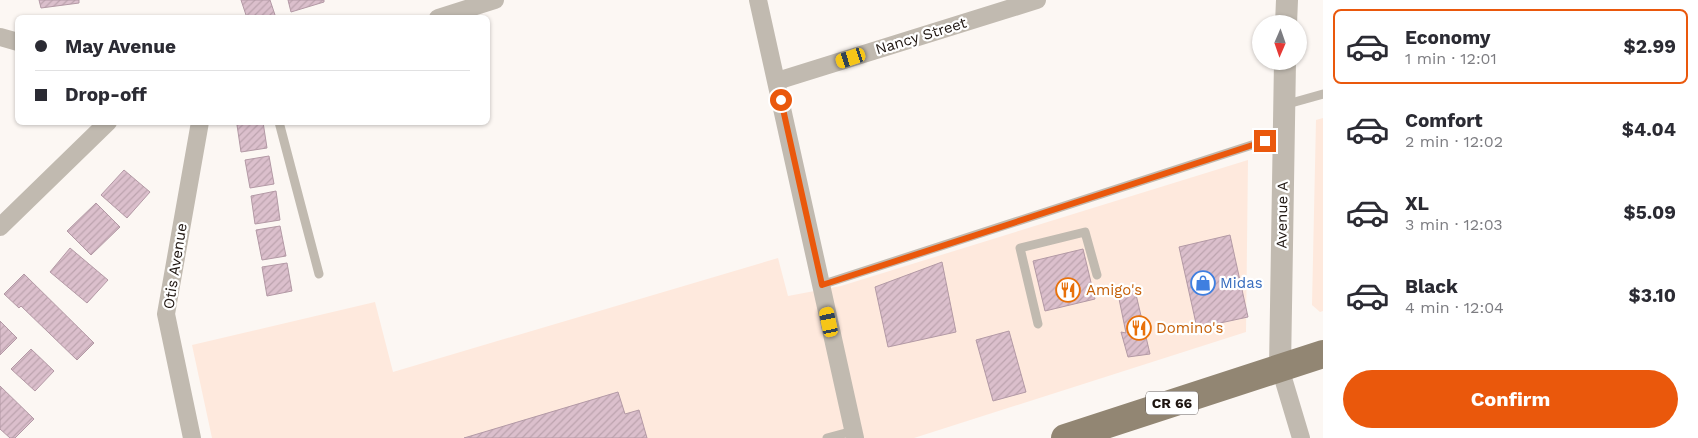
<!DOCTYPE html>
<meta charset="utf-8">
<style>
body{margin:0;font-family:"Work Sans",sans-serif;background:#f7f7f7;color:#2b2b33;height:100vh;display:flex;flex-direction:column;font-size:19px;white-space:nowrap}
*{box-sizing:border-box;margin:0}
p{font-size:16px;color:#7c7c81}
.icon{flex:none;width:28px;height:28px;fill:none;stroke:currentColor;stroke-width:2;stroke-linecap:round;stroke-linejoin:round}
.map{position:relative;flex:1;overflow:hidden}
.side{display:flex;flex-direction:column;background:#fff;width:375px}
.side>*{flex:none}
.banner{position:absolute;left:15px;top:15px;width:475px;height:110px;border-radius:8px;box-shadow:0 1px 4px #0004;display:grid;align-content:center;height:110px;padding:0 20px;background:#fff}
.needle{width:32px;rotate:182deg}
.tools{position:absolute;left:1252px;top:15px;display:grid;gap:10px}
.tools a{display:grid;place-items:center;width:55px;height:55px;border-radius:50%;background:#fff;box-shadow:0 1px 4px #0004;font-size:25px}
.end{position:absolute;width:22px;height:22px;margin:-11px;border:6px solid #ea580c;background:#fff;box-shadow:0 0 0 2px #fff}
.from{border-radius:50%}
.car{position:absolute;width:15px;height:30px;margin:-15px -8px;border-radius:6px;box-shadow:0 0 4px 1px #0007;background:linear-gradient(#f5c518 24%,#345 0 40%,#f5c518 0 76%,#345 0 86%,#f5c518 0)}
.banner b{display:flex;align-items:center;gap:18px;height:48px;font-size:19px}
.banner b+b{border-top:1px solid #e1e1e2}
.banner i{width:12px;height:12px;background:#2b2b33}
ul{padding:9px 0 0;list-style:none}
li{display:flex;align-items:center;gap:15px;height:75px;margin:0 10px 8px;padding:0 10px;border:2px solid transparent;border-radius:8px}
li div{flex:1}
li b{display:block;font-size:19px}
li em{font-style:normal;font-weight:700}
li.current{border-color:#ea580c}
li>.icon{width:45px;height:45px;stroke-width:1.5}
.action{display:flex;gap:10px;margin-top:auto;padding:10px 20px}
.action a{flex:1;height:58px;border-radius:30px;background:#ea580c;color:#fff;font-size:20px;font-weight:700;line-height:58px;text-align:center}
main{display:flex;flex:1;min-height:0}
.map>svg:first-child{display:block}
.built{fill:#fee9dd}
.building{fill:url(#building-hatch);stroke:#b399a5}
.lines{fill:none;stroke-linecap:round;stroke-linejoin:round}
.service{stroke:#c1bab0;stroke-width:9}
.minor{stroke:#c1bab0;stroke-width:18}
.tertiary{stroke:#c1bab0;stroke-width:22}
.primary{stroke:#928673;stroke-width:28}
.route{stroke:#ea580c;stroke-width:6}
.labels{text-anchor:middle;stroke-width:4.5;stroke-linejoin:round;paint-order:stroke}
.shield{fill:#fff;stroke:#625b58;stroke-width:1}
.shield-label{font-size:14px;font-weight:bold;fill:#1e1510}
.street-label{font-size:15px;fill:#1e1510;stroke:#fff}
.shop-label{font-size:15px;fill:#366cbe;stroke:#fff;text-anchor:start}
.food-label{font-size:15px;fill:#c56008;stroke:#fff;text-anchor:start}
</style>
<main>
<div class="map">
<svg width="1323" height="438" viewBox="0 0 1323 438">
<defs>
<pattern id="building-hatch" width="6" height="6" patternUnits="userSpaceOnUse" patternTransform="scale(1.25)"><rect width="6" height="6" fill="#dbbfcc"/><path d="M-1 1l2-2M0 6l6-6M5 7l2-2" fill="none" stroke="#bca3ae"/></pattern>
</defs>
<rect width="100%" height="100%" fill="#fcf7f3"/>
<path class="built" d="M1323,118V311L1320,312L1312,305L1316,120Z
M1248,160L1246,332L914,438H212L192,345L375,302L393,372L778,258L788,296L841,286Z"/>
<path class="building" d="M39,0H79V3L41,8Z
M241,0H270L276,18H247Z
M288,0H324V2L291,12Z
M253,122H263L267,148L241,152L237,125Z
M269,156L274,184L250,188L245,160Z
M124,170L150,192L127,218L101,195Z
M276,191L280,220L255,224L251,196Z
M96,203L120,227L91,255L67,231Z
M280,226L286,256L262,260L256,230Z
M1230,235L1248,317L1197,328L1179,247Z
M70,248L108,280L87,303L50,272Z
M1083,249L1095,299L1045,311L1033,261Z
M942,262L956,332L888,347L875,287Z
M287,263L292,291L267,296L262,267Z
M24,274L94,343L77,360L21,306L19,308L4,294Z
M1134,286L1150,354L1128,357L1121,332L1126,333L1117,289Z
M0,321L17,338L0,355Z
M1009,331L1026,392L993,401L976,340Z
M31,349L54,371L35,391L11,369Z
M0,386L34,419L15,438H10L0,429Z
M618,392L625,414L639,410L647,438H464Z"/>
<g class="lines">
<path class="service" d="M1284,105L1323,94
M279,122L319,274
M821,285L1283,135
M1038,324L1020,248L1085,232L1097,275
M827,438L853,431"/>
<path class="minor" d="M758,0L855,438
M438,18L495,0
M0,37L18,42
M777,81L1037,0
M0,227L108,122
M1280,368L1301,438
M192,438L166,314L200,122"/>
<path class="tertiary" d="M1286,24L1287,0
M1280,368L1285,61"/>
<path class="primary" d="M1065,438L1323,354"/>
</g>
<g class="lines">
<path class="route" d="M781,100L822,285L1265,141"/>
</g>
<defs>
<g id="shop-ring" transform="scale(1.25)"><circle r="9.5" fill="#fff" stroke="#3f7fe0" stroke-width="1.5"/><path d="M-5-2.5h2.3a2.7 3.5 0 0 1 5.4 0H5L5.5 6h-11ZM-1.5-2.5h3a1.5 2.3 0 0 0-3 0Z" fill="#3f7fe0"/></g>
<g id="restaurant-ring" transform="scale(1.25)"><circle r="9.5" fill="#fff" stroke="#e8710a" stroke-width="1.5"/><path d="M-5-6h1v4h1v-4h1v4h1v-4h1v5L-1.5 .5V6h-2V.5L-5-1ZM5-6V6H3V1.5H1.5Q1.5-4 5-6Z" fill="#e8710a"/></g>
</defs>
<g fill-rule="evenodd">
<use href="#shop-ring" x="1203" y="283"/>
<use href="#restaurant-ring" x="1068" y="290"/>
<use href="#restaurant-ring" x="1139" y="328"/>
</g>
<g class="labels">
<rect class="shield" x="1146" y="391.5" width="52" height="23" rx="4"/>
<g class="shield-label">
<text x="1172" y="408">CR 66</text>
</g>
<g class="street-label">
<text transform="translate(921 36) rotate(-17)" y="5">Nancy Street</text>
<text transform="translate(1282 215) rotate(-89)" y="5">Avenue A</text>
<text transform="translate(175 266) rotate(-81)" y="5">Otis Avenue</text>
</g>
<g class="shop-label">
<text x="1220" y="288">Midas</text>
</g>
<g class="food-label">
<text x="1086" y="295">Amigo's</text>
<text x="1156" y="333">Domino's</text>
</g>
</g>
</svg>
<div class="tools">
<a><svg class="needle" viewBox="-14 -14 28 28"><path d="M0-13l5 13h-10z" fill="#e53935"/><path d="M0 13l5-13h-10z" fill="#7c7c81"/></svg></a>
</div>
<i class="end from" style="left:781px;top:100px"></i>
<i class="end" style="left:1265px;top:141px"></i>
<i class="car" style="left:851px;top:58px;rotate:252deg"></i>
<i class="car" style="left:829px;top:322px;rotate:348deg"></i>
<div class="banner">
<b><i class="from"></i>May Avenue</b>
<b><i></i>Drop-off</b>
</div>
</div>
<section class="side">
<ul>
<li class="current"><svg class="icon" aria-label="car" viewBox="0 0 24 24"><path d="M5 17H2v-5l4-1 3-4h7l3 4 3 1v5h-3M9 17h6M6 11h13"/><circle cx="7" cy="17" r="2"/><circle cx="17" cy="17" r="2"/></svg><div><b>Economy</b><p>1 min · 12:01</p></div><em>$2.99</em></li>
<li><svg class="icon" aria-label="car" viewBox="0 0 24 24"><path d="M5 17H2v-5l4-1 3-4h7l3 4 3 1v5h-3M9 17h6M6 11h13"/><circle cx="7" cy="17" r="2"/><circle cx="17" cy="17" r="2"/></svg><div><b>Comfort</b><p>2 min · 12:02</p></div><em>$4.04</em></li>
<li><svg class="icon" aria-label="car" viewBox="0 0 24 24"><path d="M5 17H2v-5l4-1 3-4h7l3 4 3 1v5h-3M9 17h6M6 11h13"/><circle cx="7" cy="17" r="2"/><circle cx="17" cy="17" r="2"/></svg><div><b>XL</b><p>3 min · 12:03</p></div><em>$5.09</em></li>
<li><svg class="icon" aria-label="car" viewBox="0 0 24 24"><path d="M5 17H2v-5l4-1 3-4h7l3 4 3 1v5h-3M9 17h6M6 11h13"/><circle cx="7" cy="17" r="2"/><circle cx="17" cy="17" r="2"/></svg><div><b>Black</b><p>4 min · 12:04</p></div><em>$3.10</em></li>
</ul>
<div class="action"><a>Confirm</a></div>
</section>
</main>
